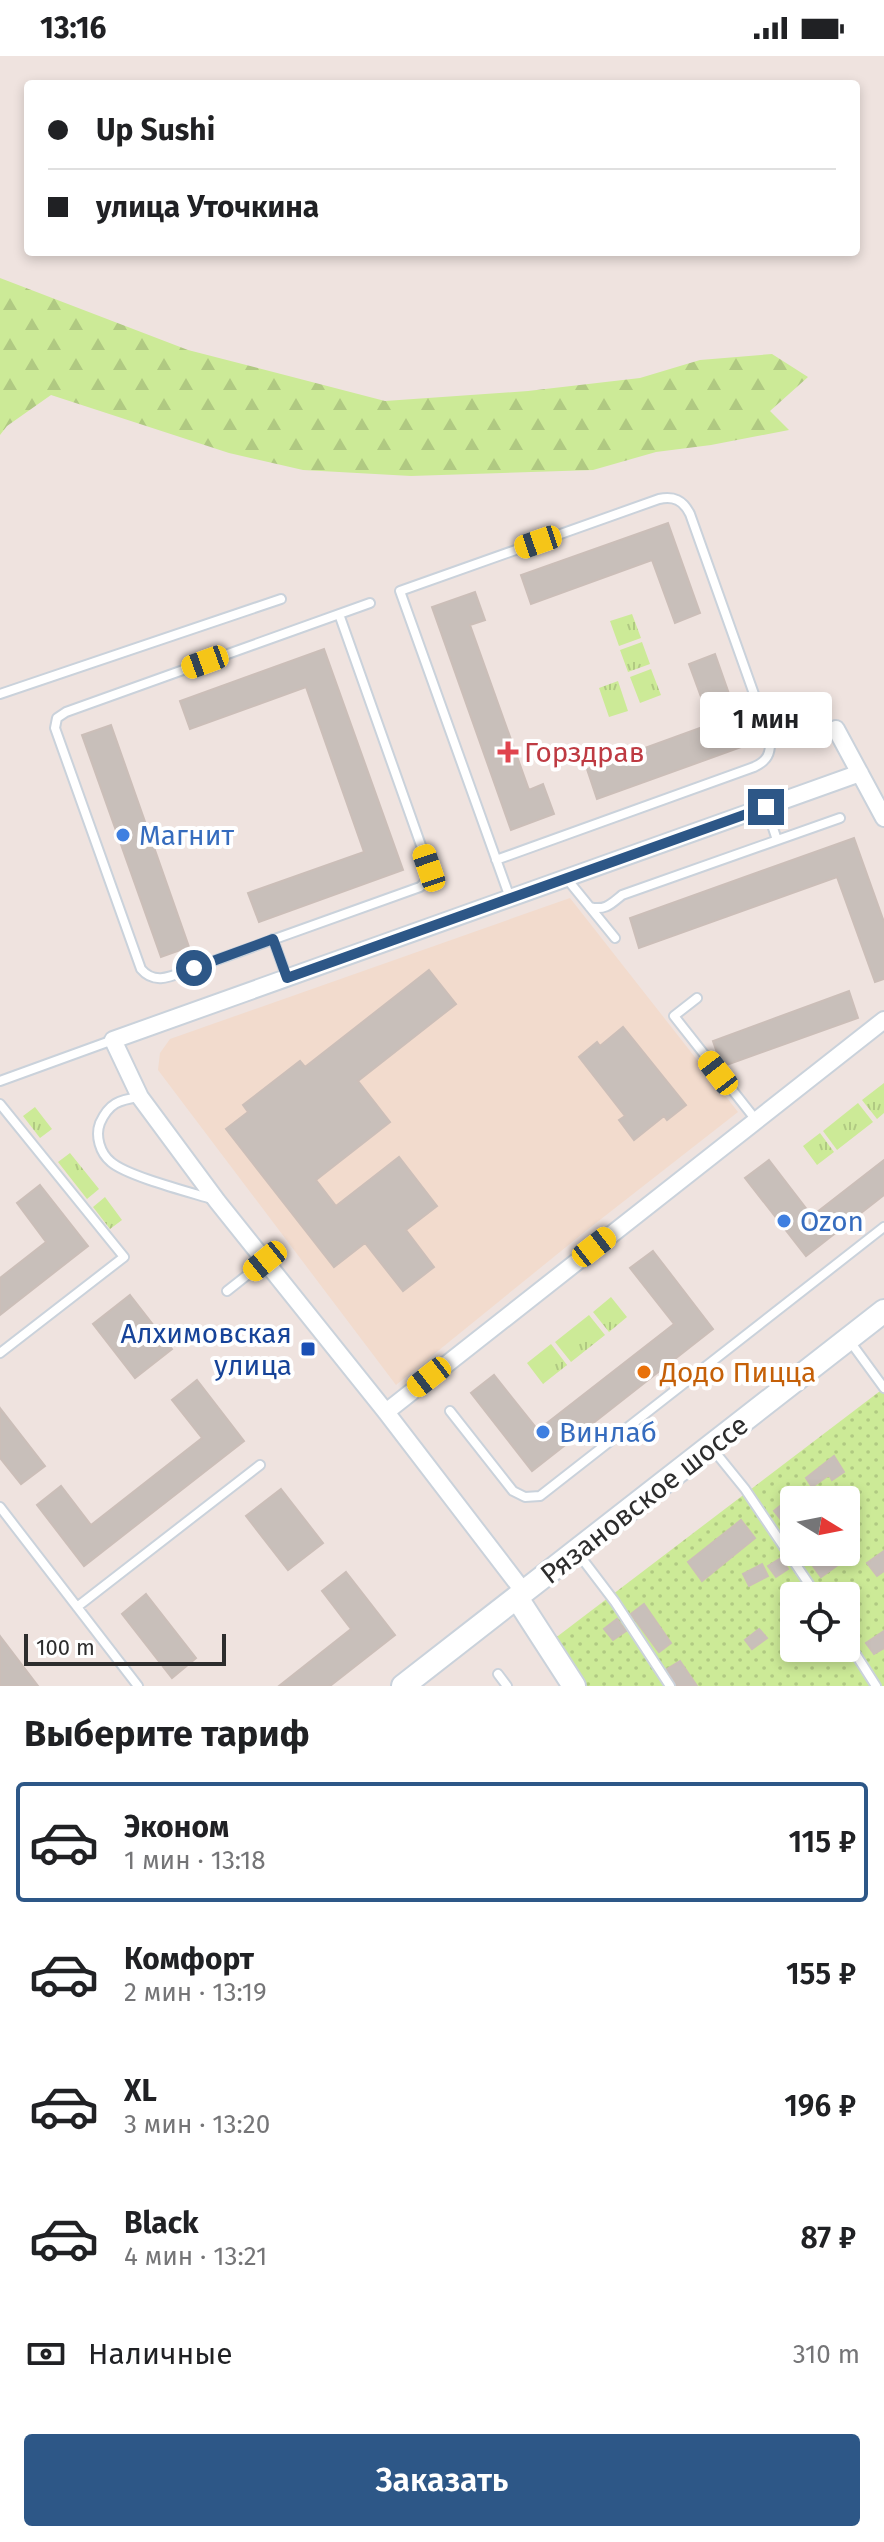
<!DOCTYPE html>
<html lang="ru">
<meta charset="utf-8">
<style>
body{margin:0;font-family:"Fira Sans",sans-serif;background:#f6f6f6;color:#202124;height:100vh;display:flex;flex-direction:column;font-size:30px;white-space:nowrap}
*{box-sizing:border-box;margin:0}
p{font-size:26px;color:#757577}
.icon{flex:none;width:44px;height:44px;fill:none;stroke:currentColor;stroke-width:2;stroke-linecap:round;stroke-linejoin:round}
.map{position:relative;height:1630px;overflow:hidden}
.details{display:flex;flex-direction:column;background:#fff;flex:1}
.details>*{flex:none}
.hud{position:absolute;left:24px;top:24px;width:836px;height:176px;border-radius:8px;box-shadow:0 4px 12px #0003;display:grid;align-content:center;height:176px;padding:0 24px;background:#fff}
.needle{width:52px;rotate:100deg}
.buttons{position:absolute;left:780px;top:1430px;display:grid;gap:16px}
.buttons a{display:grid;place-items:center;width:80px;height:80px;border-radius:8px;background:#fff;box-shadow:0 4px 12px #0003;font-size:40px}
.scale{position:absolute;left:24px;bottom:20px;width:202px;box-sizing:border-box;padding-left:8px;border:4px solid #2d2d2d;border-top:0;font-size:22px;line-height:28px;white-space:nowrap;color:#2d2d2d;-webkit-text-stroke:6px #fff;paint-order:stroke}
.end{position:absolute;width:36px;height:36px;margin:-18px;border:10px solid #2d5787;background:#fff;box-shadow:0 0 0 4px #fff}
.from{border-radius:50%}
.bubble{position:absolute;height:56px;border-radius:8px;background:#fff;box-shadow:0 4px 12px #0003;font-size:26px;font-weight:600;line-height:56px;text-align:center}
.car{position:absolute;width:24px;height:48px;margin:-24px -12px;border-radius:10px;box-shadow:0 0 6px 2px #0007;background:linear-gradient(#f5c518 24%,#345 0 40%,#f5c518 0 76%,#345 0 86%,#f5c518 0)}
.hud b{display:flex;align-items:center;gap:28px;height:76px;font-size:30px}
.hud b+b{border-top:2px solid #e0e0e0}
.hud i{width:20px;height:20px;background:#202124}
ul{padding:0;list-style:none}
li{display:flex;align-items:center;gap:24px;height:120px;margin:0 16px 12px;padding:0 8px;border:4px solid transparent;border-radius:8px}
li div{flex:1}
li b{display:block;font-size:30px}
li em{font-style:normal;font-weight:600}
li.active{border-color:#2d5787}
li>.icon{width:72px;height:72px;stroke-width:1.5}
h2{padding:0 24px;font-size:36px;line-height:96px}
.pay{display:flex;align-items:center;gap:20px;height:88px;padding:0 24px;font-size:30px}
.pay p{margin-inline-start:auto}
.action{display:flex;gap:16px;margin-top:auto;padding:16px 24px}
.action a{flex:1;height:92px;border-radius:8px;background:#2d5787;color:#fff;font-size:32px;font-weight:600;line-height:92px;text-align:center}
.status{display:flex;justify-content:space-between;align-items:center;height:56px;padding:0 40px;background:#fff;direction:ltr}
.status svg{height:22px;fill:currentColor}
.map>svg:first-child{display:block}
.education{fill:#f2dbcd}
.grass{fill:url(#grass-tufts)}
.forest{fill:url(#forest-firs)}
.garden{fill:url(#garden-dots);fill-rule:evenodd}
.building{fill:#c8bfba;stroke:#cbbeb8;stroke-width:2}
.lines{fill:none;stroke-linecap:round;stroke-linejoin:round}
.lane-casing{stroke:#cad2db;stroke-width:12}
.street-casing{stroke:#cad2db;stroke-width:20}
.secondary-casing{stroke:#cad2db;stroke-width:26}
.lane{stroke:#fff;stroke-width:8}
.street{stroke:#fff;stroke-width:16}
.secondary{stroke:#fff;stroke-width:22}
.route{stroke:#2d5787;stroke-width:10}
.health-dot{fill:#e0444e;stroke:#fff;stroke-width:3}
.shop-dot{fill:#3f7fe0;stroke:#fff;stroke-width:3}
.transit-dot{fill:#1a4fb4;stroke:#fff;stroke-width:3}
.food-dot{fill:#e8710a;stroke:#fff;stroke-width:3}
.labels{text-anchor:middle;stroke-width:8;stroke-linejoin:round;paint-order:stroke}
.health-label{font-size:28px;fill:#be3a42;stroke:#fff;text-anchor:start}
.shop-label{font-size:28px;fill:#366cbe;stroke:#fff;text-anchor:start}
.transit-label{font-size:28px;fill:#164399;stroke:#fff;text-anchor:end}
.food-label{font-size:28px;fill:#c56008;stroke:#fff;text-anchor:start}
.street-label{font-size:28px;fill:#2d2d2d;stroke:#fff}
</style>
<div class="status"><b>13:16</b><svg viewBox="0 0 49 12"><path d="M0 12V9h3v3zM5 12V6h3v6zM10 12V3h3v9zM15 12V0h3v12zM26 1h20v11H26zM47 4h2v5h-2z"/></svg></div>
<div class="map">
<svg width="884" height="1630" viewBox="0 0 884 1630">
<defs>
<pattern id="grass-tufts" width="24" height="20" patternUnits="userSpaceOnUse" patternTransform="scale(2)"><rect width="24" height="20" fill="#ccea97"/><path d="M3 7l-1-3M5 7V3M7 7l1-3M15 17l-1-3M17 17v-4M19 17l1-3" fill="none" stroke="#b0c982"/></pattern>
<pattern id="forest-firs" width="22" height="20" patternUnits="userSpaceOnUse" patternTransform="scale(2)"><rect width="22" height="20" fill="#ccea97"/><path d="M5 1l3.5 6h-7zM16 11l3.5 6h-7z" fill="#b0c982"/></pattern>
<pattern id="garden-dots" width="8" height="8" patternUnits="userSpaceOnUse" patternTransform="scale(2)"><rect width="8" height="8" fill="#ccea97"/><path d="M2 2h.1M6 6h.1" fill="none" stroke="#b0c982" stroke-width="1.8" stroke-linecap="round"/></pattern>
</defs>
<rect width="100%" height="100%" fill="#efe3df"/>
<path class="education" d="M570,842L738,1056L587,1174L396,1329L158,1014L160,997L170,983Z"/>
<path class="grass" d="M632,558L641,582L619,590L610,565Z
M642,586L650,608L628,616L620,594Z
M651,613L661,639L640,647L630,621Z
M618,625L628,655L609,661L599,632Z
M884,1027V1057L877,1063L862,1044Z
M858,1047L873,1066L837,1094L823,1075Z
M35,1051L52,1073L40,1082L23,1060Z
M820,1077L834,1096L817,1109L803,1090Z
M70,1097L99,1133L87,1143L58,1106Z
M105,1141L122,1164L110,1173L93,1151Z
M611,1241L627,1261L609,1276L593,1256Z
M589,1259L605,1279L571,1306L555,1286Z
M551,1288L567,1309L543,1328L527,1307Z"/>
<path class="forest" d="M0,222L188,294L385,345L528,335L640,322L700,304L772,298L808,321L770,355L789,374L711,389L656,396L593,414L411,420L303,414L229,397L51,339L7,370L0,379Z"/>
<path class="garden" d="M884,1332V1630H585L554,1583ZM794,1444H846V1496H794ZM794,1540H846V1592H794Z"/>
<path class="building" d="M668,467L700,557L675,567L652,504L531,548L521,519Z
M475,536L485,564L470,569L529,734L543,728L554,758L511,774L432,551Z
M324,593L403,814L259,866L248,837L364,796L306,631L190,673L180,645Z
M715,598L747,689L597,743L587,713L711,668L689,608Z
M111,669L189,891L161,901L82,679Z
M854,782L884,866V923L875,926L837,821L639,892L630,862Z
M429,914L456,948L358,1025L390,1066L316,1124L336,1150L399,1101L437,1150L406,1174L434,1211L403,1235L365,1187L334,1211L226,1073L248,1056L243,1049L300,1005L305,1011Z
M849,935L858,962L729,1008L722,1010L721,1008L713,985Z
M623,971L686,1049L667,1064L664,1060L634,1084L619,1064L625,1060L579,1001L597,986L600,990Z
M769,1104L812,1160L884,1104V1139L806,1200L745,1122Z
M40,1129L88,1190L0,1259V1222L46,1186L17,1147Z
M653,1195L713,1273L532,1415L471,1337L494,1319L538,1374L674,1268L630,1212Z
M130,1239L172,1293L135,1322L93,1268Z
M197,1324L244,1385L84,1510L37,1449L61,1430L91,1469L202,1382L172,1344Z
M0,1352L45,1410L21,1428L0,1402Z
M834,1400L844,1416L832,1424L829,1419L812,1431L806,1422Z
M281,1433L323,1487L288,1514L246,1460Z
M785,1446L794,1457V1480L774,1455Z
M741,1464L755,1482L702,1525L688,1506Z
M884,1495V1515L877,1520L867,1507Z
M803,1496H835L842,1506L821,1521Z
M781,1502L788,1513L776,1521L768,1510Z
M762,1508L768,1520L749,1530L743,1518Z
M346,1516L395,1579L330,1630H279L351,1573L322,1535Z
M146,1538L196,1602L172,1622L122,1558Z
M644,1548L671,1587L659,1596L631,1558Z
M617,1563L626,1575L613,1584L604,1573Z
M759,1573L767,1582L752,1593L745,1584Z
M884,1575V1592L874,1598L866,1587Z
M0,1580L38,1630H0Z
M680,1605L697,1630H677L667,1613Z"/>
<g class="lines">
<g class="lane-casing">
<path id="lane" d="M339,558L429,812L428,823L420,831L194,912C175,918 156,931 141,913L55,672L57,662L66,656L370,547
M0,638L281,543
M766,751L777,784
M496,804L754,711C767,705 771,698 770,683L690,458C683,444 674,440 659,443L400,535L510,842
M567,823L615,882
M590,851C605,855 611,848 622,839L840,762
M273,883L287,922
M697,942L674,960L756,1064
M0,1025L113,984
M139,1041C119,1044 109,1047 100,1067C95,1080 100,1097 111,1106C127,1120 189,1136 212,1143
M0,1048L124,1201L0,1297
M227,1235L265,1205
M849,1284L884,1332
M450,1355L513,1435L525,1441L540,1440L884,1171
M711,1391L745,1433L817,1540
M0,1451L138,1630
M577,1496L615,1546L670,1630
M77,1551L260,1409
M846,1583L876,1630
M498,1618L507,1630"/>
</g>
<g class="street-casing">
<path id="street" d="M836,673L884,762
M386,1356L884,964
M524,1536L386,1356L217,1145L140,1041L113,984L860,717"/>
</g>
<g class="secondary-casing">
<path id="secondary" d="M517,1542L574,1630
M403,1630L884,1255"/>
</g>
<use href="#lane" class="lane"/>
<use href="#street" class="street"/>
<use href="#secondary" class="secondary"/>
</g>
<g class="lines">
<path class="route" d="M194,912L273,883L287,922L766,751"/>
</g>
<path class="health-dot" d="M504 684h8v8h8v8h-8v8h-8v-8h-8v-8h8z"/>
<g class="shop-dot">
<circle cx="123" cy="779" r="8"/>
<circle cx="784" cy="1165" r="8"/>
<circle cx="543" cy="1376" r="8"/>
</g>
<rect class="transit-dot" x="300" y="1285" width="16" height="16" rx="4"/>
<circle class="food-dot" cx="644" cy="1316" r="8"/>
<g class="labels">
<g class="health-label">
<text x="524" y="706">Горздрав</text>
</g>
<g class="shop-label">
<text x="139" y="789">Магнит</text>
<text x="800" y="1175">Ozon</text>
<text x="559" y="1386">Винлаб</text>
</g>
<g class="transit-label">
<text x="292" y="1287">Алхимовская<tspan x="292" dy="32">улица</tspan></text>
</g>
<g class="food-label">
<text x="660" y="1326">Додо Пицца</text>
</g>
<g class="street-label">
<text transform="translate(644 1443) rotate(-38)" y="10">Рязановское шоссе</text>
</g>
</g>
</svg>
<div class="buttons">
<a><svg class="needle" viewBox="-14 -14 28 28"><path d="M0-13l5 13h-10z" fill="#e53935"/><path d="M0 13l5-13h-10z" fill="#757577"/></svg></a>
<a><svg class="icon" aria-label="locate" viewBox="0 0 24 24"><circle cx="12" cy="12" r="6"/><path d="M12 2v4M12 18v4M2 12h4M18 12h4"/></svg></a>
</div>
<div class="scale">100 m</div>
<i class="end from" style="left:194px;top:912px"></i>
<i class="end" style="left:766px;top:751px"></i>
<div class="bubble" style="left:700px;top:636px;width:132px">1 мин</div>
<i class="car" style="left:538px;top:486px;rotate:251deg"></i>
<i class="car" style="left:205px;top:606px;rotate:250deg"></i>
<i class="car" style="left:429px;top:812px;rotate:341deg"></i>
<i class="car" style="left:718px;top:1017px;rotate:322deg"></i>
<i class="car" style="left:594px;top:1191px;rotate:52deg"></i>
<i class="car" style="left:265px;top:1205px;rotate:231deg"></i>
<i class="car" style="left:429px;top:1321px;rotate:232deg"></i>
<div class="hud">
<b><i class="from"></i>Up Sushi</b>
<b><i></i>улица Уточкина</b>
</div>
</div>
<section class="details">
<h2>Выберите тариф</h2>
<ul>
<li class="active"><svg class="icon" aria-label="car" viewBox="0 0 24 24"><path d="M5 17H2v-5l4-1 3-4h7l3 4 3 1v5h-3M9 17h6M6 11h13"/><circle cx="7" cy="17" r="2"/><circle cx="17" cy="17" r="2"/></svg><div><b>Эконом</b><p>1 мин · 13:18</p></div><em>115 ₽</em></li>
<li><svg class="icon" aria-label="car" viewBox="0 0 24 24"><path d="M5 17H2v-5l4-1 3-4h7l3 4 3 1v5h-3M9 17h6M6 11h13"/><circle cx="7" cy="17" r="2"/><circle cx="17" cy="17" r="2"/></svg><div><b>Комфорт</b><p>2 мин · 13:19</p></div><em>155 ₽</em></li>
<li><svg class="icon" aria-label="car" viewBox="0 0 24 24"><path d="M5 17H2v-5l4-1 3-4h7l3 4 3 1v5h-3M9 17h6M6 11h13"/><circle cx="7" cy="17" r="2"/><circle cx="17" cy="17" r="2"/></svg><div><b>XL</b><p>3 мин · 13:20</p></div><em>196 ₽</em></li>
<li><svg class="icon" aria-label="car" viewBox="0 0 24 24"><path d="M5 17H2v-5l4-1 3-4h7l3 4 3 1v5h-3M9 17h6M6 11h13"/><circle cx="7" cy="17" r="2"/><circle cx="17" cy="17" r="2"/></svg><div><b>Black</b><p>4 мин · 13:21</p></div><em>87 ₽</em></li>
</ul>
<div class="pay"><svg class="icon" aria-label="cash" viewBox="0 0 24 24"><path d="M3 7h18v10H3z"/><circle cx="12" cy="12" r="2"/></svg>Наличные<p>310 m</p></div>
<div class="action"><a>Заказать</a></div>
</section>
